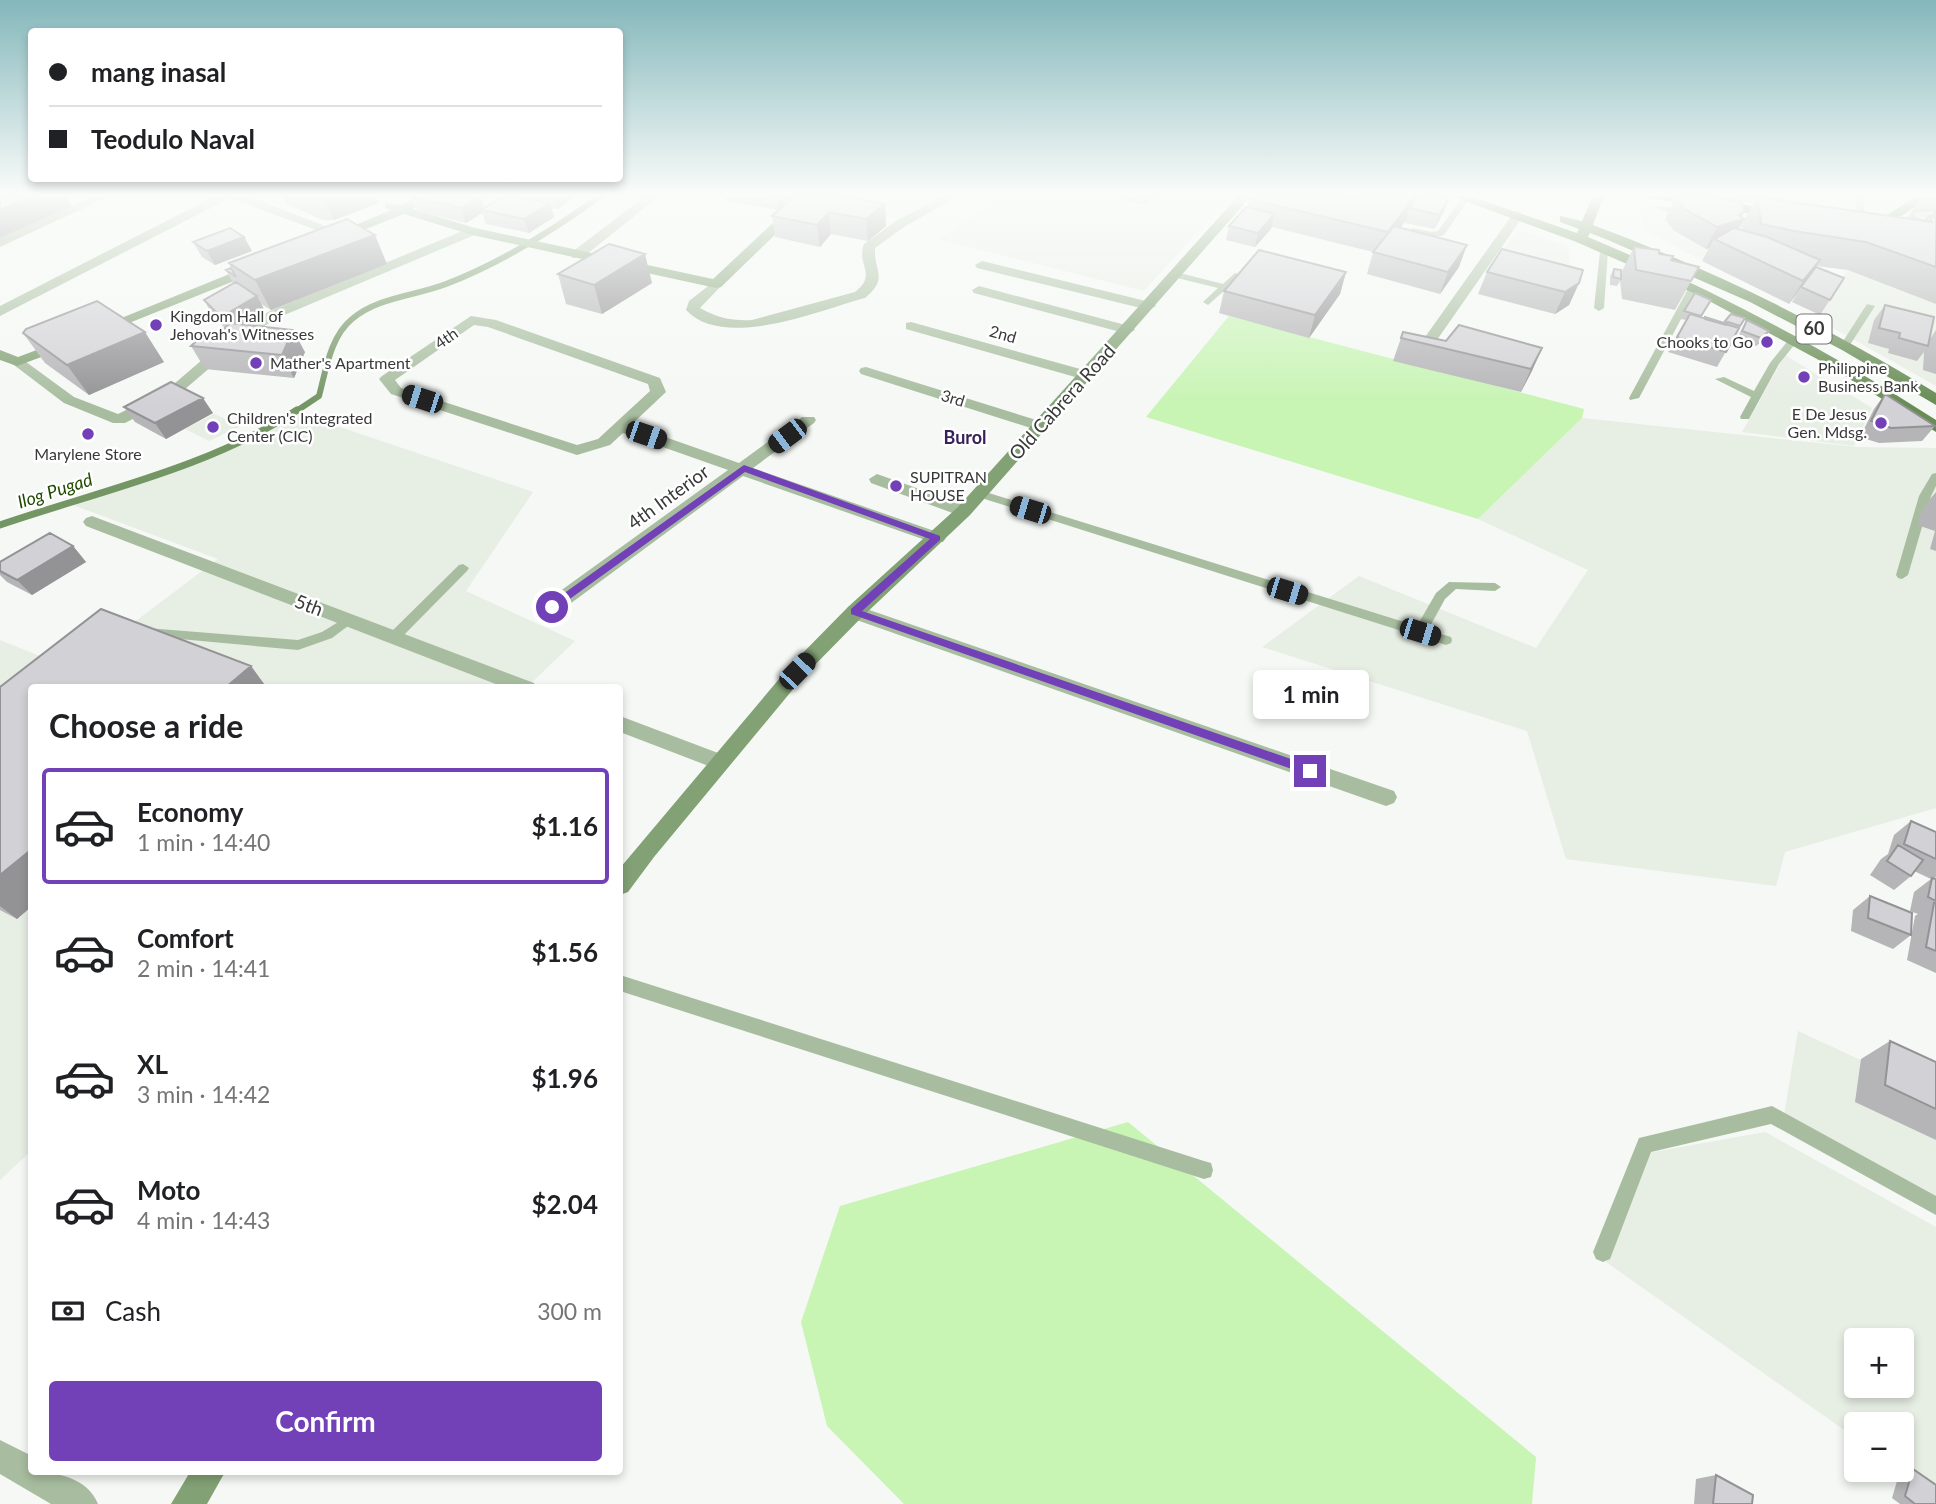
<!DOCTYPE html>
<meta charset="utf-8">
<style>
body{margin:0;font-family:Lato,sans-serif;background:#f2f2f2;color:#202124;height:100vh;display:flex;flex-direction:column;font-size:26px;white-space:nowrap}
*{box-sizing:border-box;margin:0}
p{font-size:23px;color:#757577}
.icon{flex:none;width:38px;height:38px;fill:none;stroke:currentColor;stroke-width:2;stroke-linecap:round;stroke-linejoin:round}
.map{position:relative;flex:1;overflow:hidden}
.panel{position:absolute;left:28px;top:684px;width:595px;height:791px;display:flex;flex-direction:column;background:#fff;border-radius:7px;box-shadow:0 4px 10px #0003}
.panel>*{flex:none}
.hud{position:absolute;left:28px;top:28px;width:595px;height:154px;border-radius:7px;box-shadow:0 4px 10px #0003;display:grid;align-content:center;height:154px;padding:0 21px;background:#fff}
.controls{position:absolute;left:1844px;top:1328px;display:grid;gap:14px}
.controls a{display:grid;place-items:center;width:70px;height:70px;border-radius:7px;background:#fff;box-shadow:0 4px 10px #0003;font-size:35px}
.end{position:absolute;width:32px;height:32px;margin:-16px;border:9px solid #7240b7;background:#fff;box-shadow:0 0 0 4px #fff}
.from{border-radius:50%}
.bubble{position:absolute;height:49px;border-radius:7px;background:#fff;box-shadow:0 4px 10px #0003;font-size:23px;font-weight:700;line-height:49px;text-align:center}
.car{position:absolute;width:21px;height:42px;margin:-21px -10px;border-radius:9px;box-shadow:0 0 5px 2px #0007;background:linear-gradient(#222 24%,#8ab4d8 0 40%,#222 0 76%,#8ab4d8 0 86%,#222 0)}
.hud b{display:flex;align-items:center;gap:24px;height:66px;font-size:26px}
.hud b+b{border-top:2px solid #e0e0e0}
.hud i{width:18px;height:18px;background:#202124}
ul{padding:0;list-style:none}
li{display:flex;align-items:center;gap:21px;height:116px;margin:0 14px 10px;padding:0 7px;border:4px solid transparent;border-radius:7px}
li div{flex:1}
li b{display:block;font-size:26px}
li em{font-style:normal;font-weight:700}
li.active{border-color:#7240b7}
li>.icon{width:63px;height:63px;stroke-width:1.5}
h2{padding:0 21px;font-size:32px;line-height:84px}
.pay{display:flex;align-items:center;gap:18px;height:77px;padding:0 21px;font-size:26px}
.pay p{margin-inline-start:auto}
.action{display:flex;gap:14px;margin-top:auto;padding:14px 21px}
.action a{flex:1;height:80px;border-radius:7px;background:#7240b7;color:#fff;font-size:28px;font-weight:700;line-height:80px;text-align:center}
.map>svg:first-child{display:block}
.built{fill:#e7eee4;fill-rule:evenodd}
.green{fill:#c8f4b4}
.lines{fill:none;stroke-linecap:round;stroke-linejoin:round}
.stream-far1{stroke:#749564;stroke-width:6}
.stream{stroke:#749564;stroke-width:7}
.lane{fill:#a8bd9f;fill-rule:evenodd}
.street{fill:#a8bd9f;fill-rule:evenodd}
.secondary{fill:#82a174;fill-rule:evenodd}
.primary{fill:#678c54;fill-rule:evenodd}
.wall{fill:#b5b4b7}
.shaded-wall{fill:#939295}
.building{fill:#d2d1d5;stroke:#939295;stroke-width:2}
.route{fill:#7240b7}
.poi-dot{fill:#7240b7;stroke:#fff;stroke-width:2.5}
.labels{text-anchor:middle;stroke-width:5;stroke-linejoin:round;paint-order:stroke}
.far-poi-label{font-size:16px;fill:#383938;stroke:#fff;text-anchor:start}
.far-street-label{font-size:16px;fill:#383938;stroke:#fff}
.shield{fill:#fff;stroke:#747474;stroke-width:2}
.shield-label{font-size:18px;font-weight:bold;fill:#383938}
.far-neighbourhood-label{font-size:18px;font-weight:bold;fill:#38205a;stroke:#fff}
.far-water-label{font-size:18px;font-style:italic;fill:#1f4a00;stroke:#fff}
.street-label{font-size:19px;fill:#383938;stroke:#fff}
</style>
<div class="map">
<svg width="1936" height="1504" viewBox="0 0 1936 1504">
<rect width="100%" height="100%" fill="#f5f8f4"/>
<path class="built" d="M820,194H945L899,219L811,203Z
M1011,194H1232L1144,291L937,239Z
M1711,194H1919L1876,220Z
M1655,205L1936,249V386L1817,319L1847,270L1777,260L1728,246L1701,260L1644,230L1640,211L1643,206Z
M1517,229L1568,246L1572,282L1496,261Z
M1785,355L1872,408L1854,446L1742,432Z
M298,413L533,492L466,591L575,641L526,688H32L31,1151L0,1180V640L72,669L218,559L73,505L209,457L265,432Z
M214,414L241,426L209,441L185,429Z
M1582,418L1857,447L1936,448V808L1785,852L1776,886L1566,859L1527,731L1262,647L1359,576L1536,648L1588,570L1478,519Z
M1798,1031L1936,1095V1199L1783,1121Z
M1765,1132L1936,1227V1495L1901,1470L1902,1424H1857V1439L1606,1262L1648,1153ZM1857,1340H1902V1386H1857Z"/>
<path class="green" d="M1229,316L1584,409L1582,418L1478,519L1146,417Z
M1128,1122L1536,1457L1532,1504H904L827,1426L801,1322L840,1206Z"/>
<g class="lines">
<path class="stream-far1" d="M295,412L319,396C326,370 330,337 352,319C378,297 415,296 446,284C503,262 554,230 603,194"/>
<path class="stream" d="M0,525C99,491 209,468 297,410"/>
<path class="lane" d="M1157,194H1165L1158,200L1154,198Z
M1856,194H1864V217L1857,215Z
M1463,196L1470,198L1444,235L1432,238L1409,231L1413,228L1432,232L1438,231Z
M1658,206L1687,210L1691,212C1683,216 1664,212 1657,208Z
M1604,248L1608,251L1604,308L1599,311L1594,308L1600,251Z
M1176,272L1223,284L1235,273L1242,275L1208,305L1203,302L1218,288L1173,277V273Z
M1689,287L1697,289L1639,398L1630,400L1629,398Z
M1867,304L1875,306L1848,348H1842L1840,346Z
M1794,336L1799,339L1779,364L1750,417L1749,419H1741L1740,417L1751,397L1715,379L1724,377L1754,391L1770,363L1791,337Z
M1936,473V486L1931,496L1908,575L1902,579L1898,578L1896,575L1919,496L1932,474Z
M979,490L1417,626L1436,593L1449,582L1495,583L1501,587L1495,591L1456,589L1445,599L1428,630L1451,637L1452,640L1451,643L1446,645L975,496V492Z
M463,564L469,568L467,571L399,640H389L388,637L389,634L459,565Z
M348,616L352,617L354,620L352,623L332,638L298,650L147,636L141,632L147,628L298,640L322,632Z
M620,975L1204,1161L1211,1163L1213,1170L1211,1177L1204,1179L620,991Z
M1772,1106L1936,1196V1215L1771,1124L1651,1152L1610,1259L1603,1262L1596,1259L1593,1252L1639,1138Z"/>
<path class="street" d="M98,194H114L0,247V238Z
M219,194H242L346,234L340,238L335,237L230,198L0,316V306Z
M648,194H662L582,258H572V252Z
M947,194H962L904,227L875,248C874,273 889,278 865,298C820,310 724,351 686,310L689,301L716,280L723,284L700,308C717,318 733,321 752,320L855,292C878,274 856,265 864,244L896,221Z
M1718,194C1738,194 1771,191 1788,203L1782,207L1724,198Z
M1518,211L1524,215L1423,360H1413L1411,357L1413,354L1514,212Z
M472,227L478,231L477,234L282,316L248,335L177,396L125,423H113L64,403L10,362L12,359H22L74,397L118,414L167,390L238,329L272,310Z
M982,261L1154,303L1156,306L1149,310L977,268L975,265Z
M979,286L1133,327L1135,330L1128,334L974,293L972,290Z
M471,316L496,320L660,378L666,392L631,425L739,463L802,417H814L816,420L814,423L753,468L943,534L946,538L943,542H931L743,476L559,612H545L543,607L545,602L728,470L623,433L610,445L577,455L391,394L379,379L382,376ZM474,325L488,327L648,384L650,391L598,439L577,445L401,388L395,380Z
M911,322L1091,372L1094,375L1086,380L906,329V323Z
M866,367L1046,423L1048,426L1046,429H1034L861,374L859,371L861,368Z
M877,474L970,507L973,511L964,516L958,515L871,483L869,479Z
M92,516L534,683L537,688H506L86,526L83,522L86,518Z
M855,605L1394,791L1397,797L1394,803L1386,806L848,617L846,612L848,607Z
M620,716L726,756L730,762L726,768L719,770L620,732Z
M0,1440L32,1456V1472C57,1472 88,1478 98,1504H51L0,1474Z"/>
<path class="secondary" d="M419,194H434L413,209L475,228L713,279L804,194H817L721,287L716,288L472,235L404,214L338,240L333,241L327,237L391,210L385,208V202L402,205Z
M1240,194H1253L970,515L862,617L804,676L654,857L628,892L620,895V868L790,666L848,607L958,507Z
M254,264L259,265V271L104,333L99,334L92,330Z
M66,339L73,343L71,346L17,366L0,360V350L18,357Z
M190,1472H225L207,1504H171Z"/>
<path class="primary" d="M1446,194H1464L1577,233L1579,229L1560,222V216L1582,221L1593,196L1608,194L1601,203L1593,225C1713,270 1827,326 1936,393V405L1842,350L1750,302L1608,240L1590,233L1588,237C1710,288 1825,348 1936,420V432L1817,359L1698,295L1574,241Z
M1642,194H1672L1778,210L1784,214L1778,218L1648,198Z
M1920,194H1934L1894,221V235L1877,234L1876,231L1882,227L1884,217Z"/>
</g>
<path class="wall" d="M282,194H376L379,203L334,220H323L287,204Z
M522,194H577L558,209L551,208L554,217L529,233L486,224L482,213L466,223L418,211L412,197L481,196L484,208L524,198Z
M724,194H791V198L885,204L886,226L868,241L831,234L820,247L775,237L772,216L778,210L725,200Z
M1098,194H1155L1145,205Z
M1681,194H1698L1744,219L1738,229L1742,230L1741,225L1757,197L1909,219V218H1907L1923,194H1936V216H1933L1936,217V304L1848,270L1817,266L1816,267L1844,278L1820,315L1792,302L1797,294L1789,304L1702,261L1709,248L1706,249L1673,230L1665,219L1676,197L1680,196Z
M1449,198L1444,212L1434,229L1405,223L1406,220L1400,228L1459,267L1440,294L1367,274L1373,252L1272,227L1255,247L1226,240L1229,226L1247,208L1249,199Z
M244,237L252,251L215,265L202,257L193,242Z
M1634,247L1659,254L1671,260L1699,267L1675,310L1622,299L1620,281L1617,286L1610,285V276L1614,269L1621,273Z
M229,263L387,264L271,310L261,304L265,311L242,324L305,352L294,378L205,369L191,346L219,334L225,328L213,316L204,300L233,283L226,270L231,268Z
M1346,272L1340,294L1309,338L1219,313L1224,291Z
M1487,272L1579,283L1569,305L1555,314L1478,294Z
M558,274L652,283L602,314L566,304Z
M1695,293L1711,300L1701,317L1724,323L1731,314L1745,318L1717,367L1668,352L1687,320L1680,319Z
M1885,305L1930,339L1936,330V374L1923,370L1924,352L1917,361L1888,353L1889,349L1868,343L1874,320Z
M1747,320L1764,338L1756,346L1737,338Z
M1403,332L1446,341L1542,348L1521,392L1393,361Z
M23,333L164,362L89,395L45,363Z
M1885,394L1935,426L1922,441L1879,443L1860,437L1874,409Z
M124,407L213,413L166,439L135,422Z
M1936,492V551L1930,549L1935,531L1917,525L1924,506Z
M73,546L86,562L32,595L7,582L0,575V562Z
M251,666L267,688H32V906L17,919L0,910V687Z
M1911,821L1936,832V877L1934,878L1936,879V973L1907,960L1915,916L1918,914L1910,911L1914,892L1931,879L1914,871L1911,876L1894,890L1870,875L1881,859L1888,854L1894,835Z
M1870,896L1911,935L1893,949L1851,931L1853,910Z
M1890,1041L1936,1062V1140L1855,1102L1861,1059Z
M1913,1469L1936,1504H1900L1892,1498L1900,1471Z
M1716,1475L1752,1504H1694L1696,1479Z"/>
<path class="shaded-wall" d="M36,194H64L72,206L0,238V210Z
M335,194H376L379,203L334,220L324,198Z
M553,194H577L558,209Z
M779,194H791L792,199L779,211L777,196Z
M1150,194H1155L1145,205L1146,198Z
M1416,194H1421L1410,208L1406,220L1381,253L1388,232Z
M481,196L485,210H481L482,213L466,223L461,208Z
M1449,198L1444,212L1434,229L1439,215Z
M550,203L554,217L529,233L524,219Z
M885,204L886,226L868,241L866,219Z
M829,212L831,234L820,247L817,225Z
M1744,212L1740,220L1744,219L1732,241L1714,239L1709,248L1706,249L1717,227Z
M1274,214L1271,229L1255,247L1258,233Z
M375,235L387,264L271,310L255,280Z
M244,237L252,251L215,265L207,251Z
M1467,245L1459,267L1440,294L1448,272Z
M645,254L652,283L602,314L594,285Z
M1820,260L1806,282L1801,287L1789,304L1803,281Z
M1346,272L1340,294L1309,338L1315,315Z
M1579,283L1569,305L1555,314L1565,292Z
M257,296L265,311L229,332L221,317Z
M293,330L305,352L294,378L282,355Z
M1769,331L1764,338L1756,346L1761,338Z
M145,332L164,362L89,395L67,365Z
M1542,348L1532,371L1521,392L1531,369Z
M203,398L213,413L166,439L155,423Z
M73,546L86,562L32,595L17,580Z
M251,666L267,688H225Z
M32,849V906L17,919L0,906V875Z"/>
<path class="building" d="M0,194H36L0,210Z
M302,194H335L324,198L313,199Z
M417,194H472L481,196L461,208L412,197Z
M765,194H779L777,196Z
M796,194H831L885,204L866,219L829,212L817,225L772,216Z
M1130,194H1150L1146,198Z
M1254,194H1334L1355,199L1358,194H1416L1388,232L1249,199Z
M1419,194H1431L1449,198L1439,215L1410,208Z
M1683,194H1698L1742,202L1744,212L1739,215L1744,219L1717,227L1684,209L1676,197L1683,195Z
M505,195L550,203L524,219L481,210Z
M1757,197L1932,222L1929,216L1936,217V267L1866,242L1794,231L1761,224Z
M1246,207L1274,214L1258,233L1229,226Z
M1936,210L1933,216H1929L1925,221L1913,218L1914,211Z
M347,219L375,235L255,280L229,263Z
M1394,226L1467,245L1448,272L1373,252Z
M230,228L244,237L207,251L193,242Z
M1734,228L1767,237L1820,260L1803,281L1714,239Z
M609,244L645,254L594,285L558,274Z
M1634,247L1659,250V254L1673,256L1671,260L1699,267L1691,281L1636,270Z
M1502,249L1583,270L1579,283L1565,292L1487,272Z
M1259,250L1346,272L1315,315L1224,291Z
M1816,267L1844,278L1830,300L1801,287Z
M231,268L236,277L226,270Z
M1614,269L1621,270V279L1613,277Z
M236,282L257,296L221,317L204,300Z
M1695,293L1711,300L1701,316L1684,311Z
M97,301L145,332L67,365L23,333L26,329Z
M1885,305L1934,317L1928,346L1899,338L1900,333L1879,328Z
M1690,314L1739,328L1726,352L1677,337Z
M1731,314L1745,318L1740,326L1725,321Z
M1705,317L1727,324L1726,325L1705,319Z
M1747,320L1769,331L1761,338L1742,331Z
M230,323L293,330L282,355L191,346L205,333L219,334Z
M1459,325L1542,348L1531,369L1401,338L1403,332L1446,341Z
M171,382L203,398L155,423L124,407Z
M1885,394L1935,426L1891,428L1871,421Z
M50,533L73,546L17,580L0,571V562Z
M101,609L251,666L225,688H32V849L0,875V687Z
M1911,821L1936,832V859L1904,844Z
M1898,845L1923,860L1911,876L1887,861Z
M1932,878L1936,879V901L1928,897Z
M1870,896L1912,913L1911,935L1868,918Z
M1934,903H1936V951L1926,947Z
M1890,1041L1936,1062V1109L1885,1085Z
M1913,1469L1936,1485V1504H1915L1905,1496Z
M1716,1475L1753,1495L1752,1504H1713Z"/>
<linearGradient id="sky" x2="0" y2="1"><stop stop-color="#84b7bb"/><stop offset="0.48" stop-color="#fafcfa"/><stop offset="1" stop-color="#fafcfa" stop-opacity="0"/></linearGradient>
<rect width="1936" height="405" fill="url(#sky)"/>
<path class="route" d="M744,465L940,536V540L862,611L1314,767V774H1306L851,614V609L930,539L745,472L556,609H549V604Z"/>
<g class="poi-dot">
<circle cx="156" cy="325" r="7"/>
<circle cx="1767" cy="342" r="7"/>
<circle cx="256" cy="363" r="7"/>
<circle cx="1804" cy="377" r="7"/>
<circle cx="1881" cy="423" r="7"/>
<circle cx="213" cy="427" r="7"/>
<circle cx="88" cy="434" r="7"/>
<circle cx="896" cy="486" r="7"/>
</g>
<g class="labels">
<g class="far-poi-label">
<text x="170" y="322">Kingdom Hall of<tspan x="170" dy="18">Jehovah's Witnesses</tspan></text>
<text x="1753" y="348" text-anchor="end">Chooks to Go</text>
<text x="270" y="369">Mather's Apartment</text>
<text x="1818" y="374">Philippine<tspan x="1818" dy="18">Business Bank</tspan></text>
<text x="1867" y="420" text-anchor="end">E De Jesus<tspan x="1867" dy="18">Gen. Mdsg.</tspan></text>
<text x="227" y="424">Children's Integrated<tspan x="227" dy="18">Center (CIC)</tspan></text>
<text x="88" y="460" text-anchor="middle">Marylene Store</text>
<text x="910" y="483">SUPITRAN<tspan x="910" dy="18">HOUSE</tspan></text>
</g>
<g class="far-street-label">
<text transform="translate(1003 334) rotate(16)" y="6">2nd</text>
<text transform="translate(446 338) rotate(-35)" y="6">4th</text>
<text transform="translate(953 398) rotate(17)" y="6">3rd</text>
</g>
<rect class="shield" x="1796.5" y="314.5" width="35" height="29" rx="5"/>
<g class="shield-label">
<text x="1814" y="335">60</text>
</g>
<g class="far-neighbourhood-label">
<text x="965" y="444">Burol</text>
</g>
<g class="far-water-label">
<text transform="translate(55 491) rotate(-18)" y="6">Ilog Pugad</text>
</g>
<g class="street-label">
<text transform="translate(1062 402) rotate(-48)" y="7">Old Cabrera Road</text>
<text transform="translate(668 497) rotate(-36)" y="7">4th Interior</text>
<text transform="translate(309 605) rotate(21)" y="7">5th</text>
</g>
</g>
</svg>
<div class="controls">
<a>+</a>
<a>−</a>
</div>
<i class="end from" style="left:552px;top:607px"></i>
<i class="end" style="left:1310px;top:771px"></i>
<div class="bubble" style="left:1253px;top:670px;width:116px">1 min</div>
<i class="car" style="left:422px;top:399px;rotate:288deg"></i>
<i class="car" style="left:646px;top:435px;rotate:109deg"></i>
<i class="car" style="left:787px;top:436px;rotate:233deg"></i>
<i class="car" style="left:1030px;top:510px;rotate:287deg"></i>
<i class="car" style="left:1287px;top:591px;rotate:107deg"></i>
<i class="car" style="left:1420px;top:632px;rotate:107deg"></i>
<i class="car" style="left:797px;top:671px;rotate:44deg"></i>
<div class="hud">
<b><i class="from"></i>mang inasal</b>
<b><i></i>Teodulo Naval</b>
</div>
<section class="panel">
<h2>Choose a ride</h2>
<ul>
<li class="active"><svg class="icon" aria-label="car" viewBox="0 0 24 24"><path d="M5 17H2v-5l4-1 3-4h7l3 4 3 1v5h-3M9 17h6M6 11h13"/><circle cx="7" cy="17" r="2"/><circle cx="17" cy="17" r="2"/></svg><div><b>Economy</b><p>1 min · 14:40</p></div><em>$1.16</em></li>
<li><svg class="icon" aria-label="car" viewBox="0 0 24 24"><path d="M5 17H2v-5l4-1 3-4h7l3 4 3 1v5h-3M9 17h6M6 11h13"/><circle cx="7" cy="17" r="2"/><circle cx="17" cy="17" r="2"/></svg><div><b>Comfort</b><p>2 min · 14:41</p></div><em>$1.56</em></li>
<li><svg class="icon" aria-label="car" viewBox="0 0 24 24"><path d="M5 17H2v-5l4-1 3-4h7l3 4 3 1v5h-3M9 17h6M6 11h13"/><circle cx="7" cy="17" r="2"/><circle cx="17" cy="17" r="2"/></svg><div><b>XL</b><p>3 min · 14:42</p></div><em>$1.96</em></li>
<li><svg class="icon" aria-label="car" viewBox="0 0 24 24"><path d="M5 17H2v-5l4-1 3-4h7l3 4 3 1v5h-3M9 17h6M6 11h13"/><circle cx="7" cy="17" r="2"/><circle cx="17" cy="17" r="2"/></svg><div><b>Moto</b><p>4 min · 14:43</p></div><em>$2.04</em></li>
</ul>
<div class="pay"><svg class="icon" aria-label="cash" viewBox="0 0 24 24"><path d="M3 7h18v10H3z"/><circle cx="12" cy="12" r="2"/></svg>Cash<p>300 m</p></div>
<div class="action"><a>Confirm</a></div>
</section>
</div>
